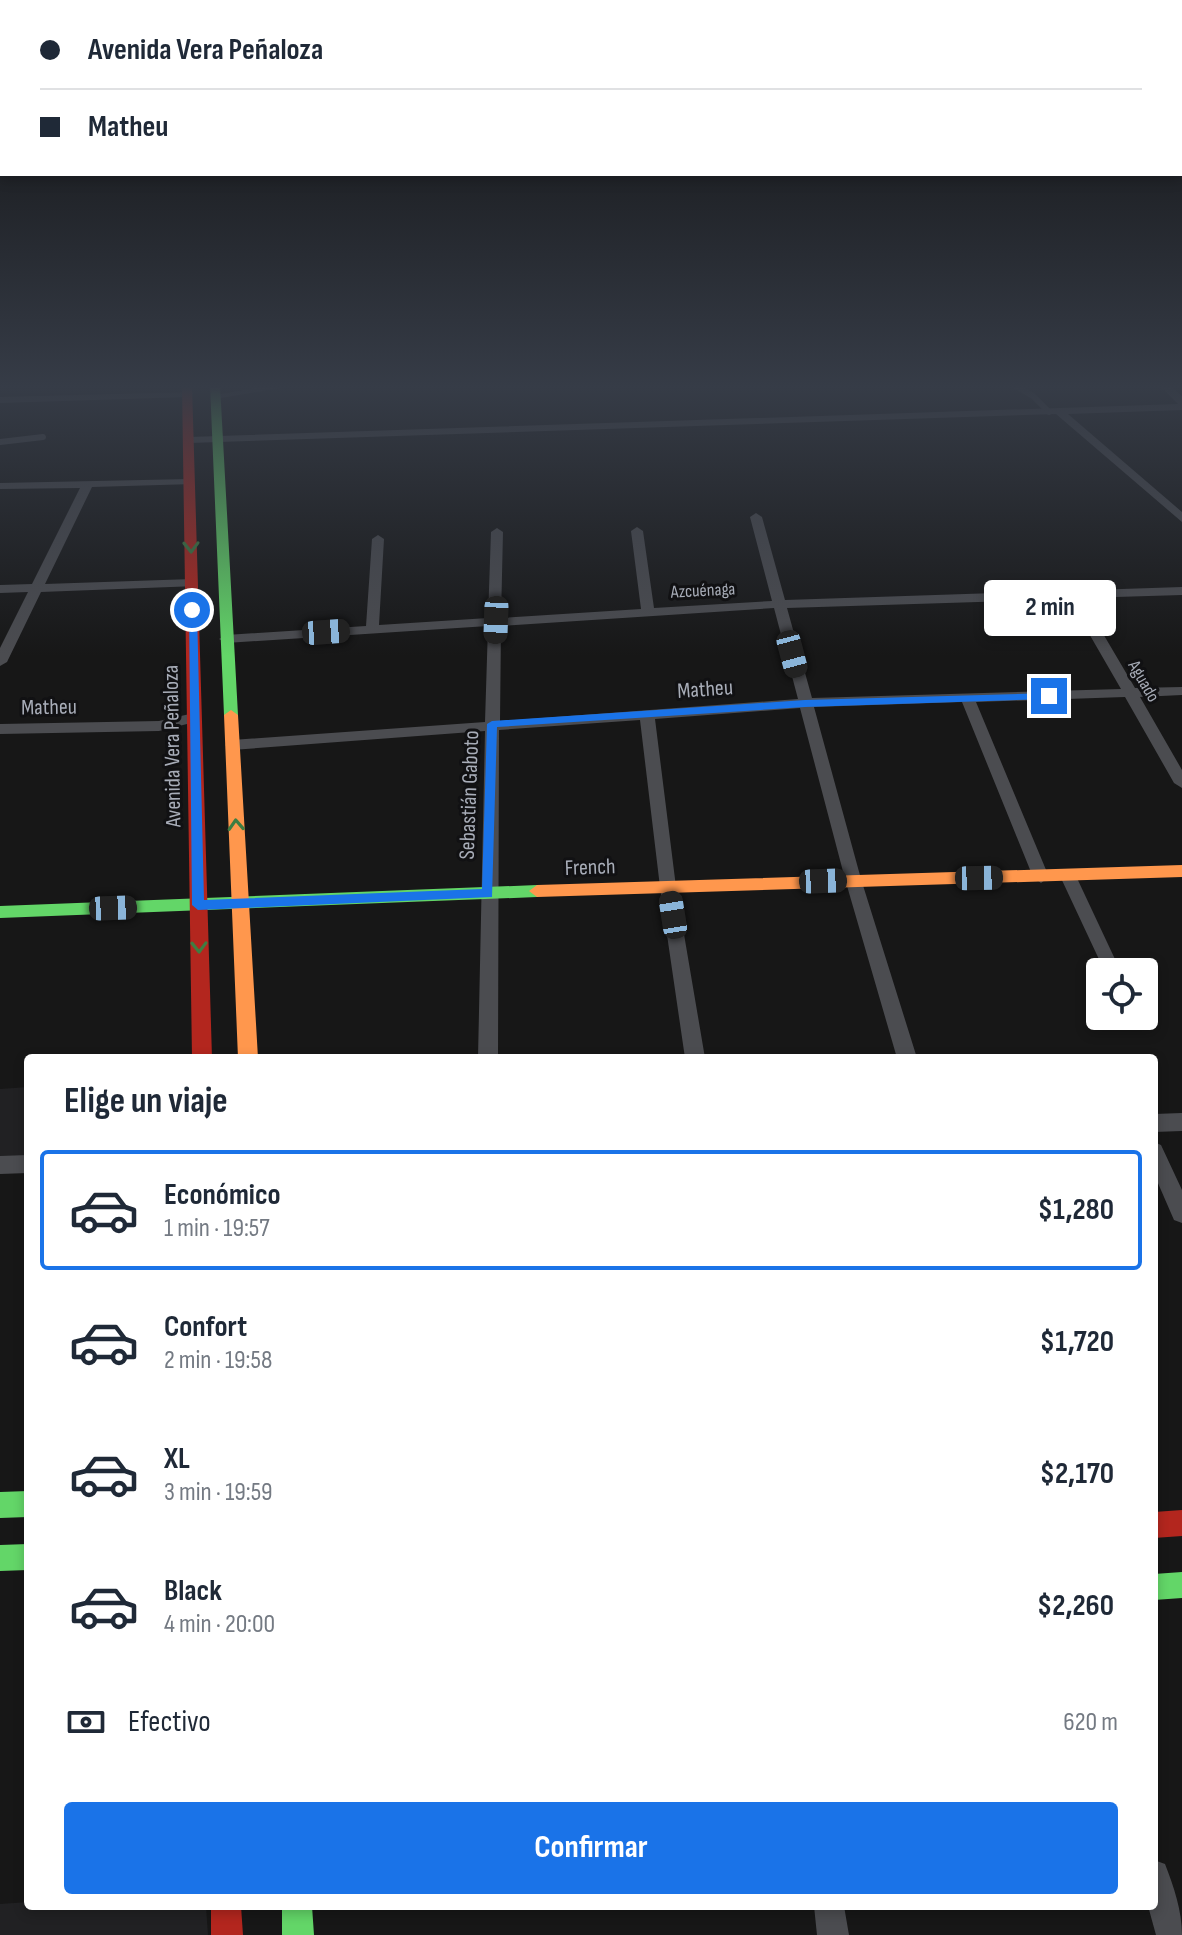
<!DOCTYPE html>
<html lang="es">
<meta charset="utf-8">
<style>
body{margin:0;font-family:"Sofia Sans Condensed",sans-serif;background:#f6f6f7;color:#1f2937;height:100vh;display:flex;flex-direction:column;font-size:30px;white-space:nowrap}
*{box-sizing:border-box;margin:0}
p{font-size:26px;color:#747a83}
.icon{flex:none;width:44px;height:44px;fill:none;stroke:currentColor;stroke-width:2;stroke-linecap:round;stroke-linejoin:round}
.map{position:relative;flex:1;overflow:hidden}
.sheet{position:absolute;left:24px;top:1054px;width:1134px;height:856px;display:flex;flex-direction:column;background:#fff;border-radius:8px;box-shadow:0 4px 12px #0003}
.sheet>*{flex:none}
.guide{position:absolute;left:0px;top:0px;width:1182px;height:176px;box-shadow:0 4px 12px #0003;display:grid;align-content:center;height:176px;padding:0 40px;background:#fff}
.fabs{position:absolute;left:1086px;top:958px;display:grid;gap:16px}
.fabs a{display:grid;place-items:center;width:72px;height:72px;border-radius:8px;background:#fff;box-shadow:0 4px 12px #0003;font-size:40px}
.end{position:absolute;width:36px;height:36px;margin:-18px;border:10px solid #1a73e8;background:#fff;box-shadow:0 0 0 4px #fff}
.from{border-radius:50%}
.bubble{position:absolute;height:56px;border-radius:8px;background:#fff;box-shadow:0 4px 12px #0003;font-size:26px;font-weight:700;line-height:56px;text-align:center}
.car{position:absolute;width:24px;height:48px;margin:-24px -12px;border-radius:10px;box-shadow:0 0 6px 2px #0007;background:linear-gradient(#222 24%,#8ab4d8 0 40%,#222 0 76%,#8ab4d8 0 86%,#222 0)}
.guide b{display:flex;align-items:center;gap:28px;height:76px;font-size:30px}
.guide b+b{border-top:2px solid #e0e1e3}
.guide i{width:20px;height:20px;background:#1f2937}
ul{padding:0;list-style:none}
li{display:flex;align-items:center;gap:24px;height:120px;margin:0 16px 12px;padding:0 24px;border:4px solid transparent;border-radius:8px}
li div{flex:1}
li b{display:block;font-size:30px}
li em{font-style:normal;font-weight:700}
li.current{border-color:#1a73e8}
li>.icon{width:72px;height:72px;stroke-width:1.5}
h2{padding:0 40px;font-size:36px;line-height:96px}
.pay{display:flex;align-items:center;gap:20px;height:88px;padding:0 40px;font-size:30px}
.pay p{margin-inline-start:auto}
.button{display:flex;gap:16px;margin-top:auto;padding:16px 40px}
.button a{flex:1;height:92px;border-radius:8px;background:#1a73e8;color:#fff;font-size:32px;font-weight:700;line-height:92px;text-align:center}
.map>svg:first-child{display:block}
.built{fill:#212123}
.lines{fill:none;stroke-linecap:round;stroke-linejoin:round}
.lane{stroke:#4b4c50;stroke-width:6}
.street{fill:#4b4c50;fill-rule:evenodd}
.fast{fill:#63d668;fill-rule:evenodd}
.slow{fill:#ff974d;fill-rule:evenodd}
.jam{fill:#b3261e;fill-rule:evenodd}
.oneway{stroke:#3e7d42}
.route{fill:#1a73e8}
.labels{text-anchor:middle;stroke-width:6;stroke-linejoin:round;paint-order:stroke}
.far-street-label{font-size:18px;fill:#a8adb8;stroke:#111113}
.street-label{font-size:22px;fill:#a8adb8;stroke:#111113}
</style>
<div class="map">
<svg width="1182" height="1935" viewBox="0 0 1182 1935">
<rect width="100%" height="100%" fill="#171717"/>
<path class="built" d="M28,1087V1164L0,1165V1089Z
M28,1902V1906H206L208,1935H0V1904Z"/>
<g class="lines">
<path class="lane" d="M1014,385L1033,396L1049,412
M0,442L43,437"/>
<path class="street" d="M271,385H298L215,399L210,396Z
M1159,385H1170L1182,396V410L1068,414L1182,512V522L1056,414L189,443L184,440L189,437L1178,404Z
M192,392L193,394L188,397L0,403V397Z
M190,479L194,480V484L92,487L45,584L192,579L197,580V586L41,592L7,662L0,666V648L28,592L0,593V585L32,584L80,488L0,489V483Z
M756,513L762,517L785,600L1182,587V595L1082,598L1135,688L1182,687V695L1140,697L1182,770V788L1174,783L1125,697L976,702L1049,877L1041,883L1033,877L962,702L814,707L861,879L917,1058H897L845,879L800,708L655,719L676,887L705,1058H685L660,887L640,720L499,730L498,1058H478L485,731L232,750L225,745L232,740L485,722L488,626L226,643L219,639L226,635L366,626L372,539L378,535L384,539L379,625L488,618L491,532L497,528L503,532L501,618L641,609L631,531L637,527L643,531L654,608L772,601L750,517ZM1069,599L1121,689L812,698L787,608ZM774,608L798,699L500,721L501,626Z
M194,713L199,715V721L159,731L0,734V724L159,721Z
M1068,870L1076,876L1121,972L1104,970L1060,876Z
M1182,1113V1131L1154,1132V1114Z
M1154,1142L1161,1145L1182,1190V1223L1174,1220L1154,1174Z
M28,1155V1173L0,1174V1156Z
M1154,1860L1165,1864C1174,1887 1182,1911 1182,1935H1156L1148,1906H1154Z
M814,1906H844L849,1935H817Z"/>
<path class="fast" d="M210,385H220L238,715L231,720L224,715Z
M537,885L545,891L537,897L0,918V906Z
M28,1491V1517L0,1518V1492Z
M28,1544V1570L0,1571V1545Z
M1182,1572V1598L1154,1600V1574Z
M282,1906H312L314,1935H282Z"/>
<path class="slow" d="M231,710L238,715L258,1058H238L224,715Z
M1182,865V877L537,897L529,891L537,885Z"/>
<path class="jam" d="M182,385H192L212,1058H192Z
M1182,1510V1536L1154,1538V1512Z
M211,1906H241L243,1935H211Z"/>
</g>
<defs><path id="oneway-chevron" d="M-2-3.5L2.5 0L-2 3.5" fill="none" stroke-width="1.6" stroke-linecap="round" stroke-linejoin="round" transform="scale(2)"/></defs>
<g class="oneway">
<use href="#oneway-chevron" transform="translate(191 547) rotate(89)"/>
<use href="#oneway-chevron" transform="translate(236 825) rotate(-93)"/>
<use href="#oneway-chevron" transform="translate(199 947) rotate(89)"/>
</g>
<linearGradient id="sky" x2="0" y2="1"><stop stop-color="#0d0d0d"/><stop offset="0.59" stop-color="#363c47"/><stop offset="1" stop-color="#363c47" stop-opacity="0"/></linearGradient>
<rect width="1182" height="656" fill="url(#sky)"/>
<path class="route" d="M189,608L197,610L204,900L482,889L487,724L492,721L805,700L1049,693L1054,696L1049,699L805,707L497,727L492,897L198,910L192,905Z"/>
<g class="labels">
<g class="far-street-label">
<text transform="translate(703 590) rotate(-3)" y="6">Azcuénaga</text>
<text transform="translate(1144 681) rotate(60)" y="6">Aguado</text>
</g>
<g class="street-label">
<text transform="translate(705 688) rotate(-4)" y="8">Matheu</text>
<text transform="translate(49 706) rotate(-1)" y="8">Matheu</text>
<text transform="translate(171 746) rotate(-91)" y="8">Avenida Vera Peñaloza</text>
<text transform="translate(468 795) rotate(-88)" y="8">Sebastián Gaboto</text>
<text transform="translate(590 866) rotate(-2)" y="8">French</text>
</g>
</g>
</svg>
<div class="fabs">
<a><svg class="icon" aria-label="locate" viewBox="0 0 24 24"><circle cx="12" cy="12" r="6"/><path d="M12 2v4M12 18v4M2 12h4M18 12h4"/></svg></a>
</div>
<i class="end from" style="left:192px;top:610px"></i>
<i class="end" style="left:1049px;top:696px"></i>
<div class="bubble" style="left:984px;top:580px;width:132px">2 min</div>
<i class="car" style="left:496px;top:620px;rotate:182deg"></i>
<i class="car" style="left:326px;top:632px;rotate:86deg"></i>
<i class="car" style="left:792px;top:654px;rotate:165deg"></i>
<i class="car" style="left:979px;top:878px;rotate:89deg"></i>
<i class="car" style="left:823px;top:881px;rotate:88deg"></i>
<i class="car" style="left:113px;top:908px;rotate:88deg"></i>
<i class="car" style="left:673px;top:915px;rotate:351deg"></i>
<div class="guide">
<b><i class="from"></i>Avenida Vera Peñaloza</b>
<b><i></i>Matheu</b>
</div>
<section class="sheet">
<h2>Elige un viaje</h2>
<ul>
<li class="current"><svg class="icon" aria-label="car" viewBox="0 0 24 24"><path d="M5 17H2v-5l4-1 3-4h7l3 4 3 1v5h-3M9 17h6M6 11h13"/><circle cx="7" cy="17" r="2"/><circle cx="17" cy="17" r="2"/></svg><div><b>Económico</b><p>1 min · 19:57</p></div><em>$1,280</em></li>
<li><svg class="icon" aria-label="car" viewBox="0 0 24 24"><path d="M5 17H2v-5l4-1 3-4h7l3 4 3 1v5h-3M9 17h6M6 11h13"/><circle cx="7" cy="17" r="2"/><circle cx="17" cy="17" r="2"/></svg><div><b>Confort</b><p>2 min · 19:58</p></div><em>$1,720</em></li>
<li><svg class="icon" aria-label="car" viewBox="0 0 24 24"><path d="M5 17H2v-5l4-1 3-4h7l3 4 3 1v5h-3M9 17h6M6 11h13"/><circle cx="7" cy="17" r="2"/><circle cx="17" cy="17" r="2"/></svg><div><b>XL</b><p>3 min · 19:59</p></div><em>$2,170</em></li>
<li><svg class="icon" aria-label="car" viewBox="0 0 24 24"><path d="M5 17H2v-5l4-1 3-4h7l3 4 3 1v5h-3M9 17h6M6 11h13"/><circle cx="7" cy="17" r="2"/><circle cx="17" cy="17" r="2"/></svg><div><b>Black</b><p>4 min · 20:00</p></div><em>$2,260</em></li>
</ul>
<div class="pay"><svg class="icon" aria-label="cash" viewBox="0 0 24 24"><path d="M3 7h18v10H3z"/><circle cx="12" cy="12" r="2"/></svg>Efectivo<p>620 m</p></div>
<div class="button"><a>Confirmar</a></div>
</section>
</div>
